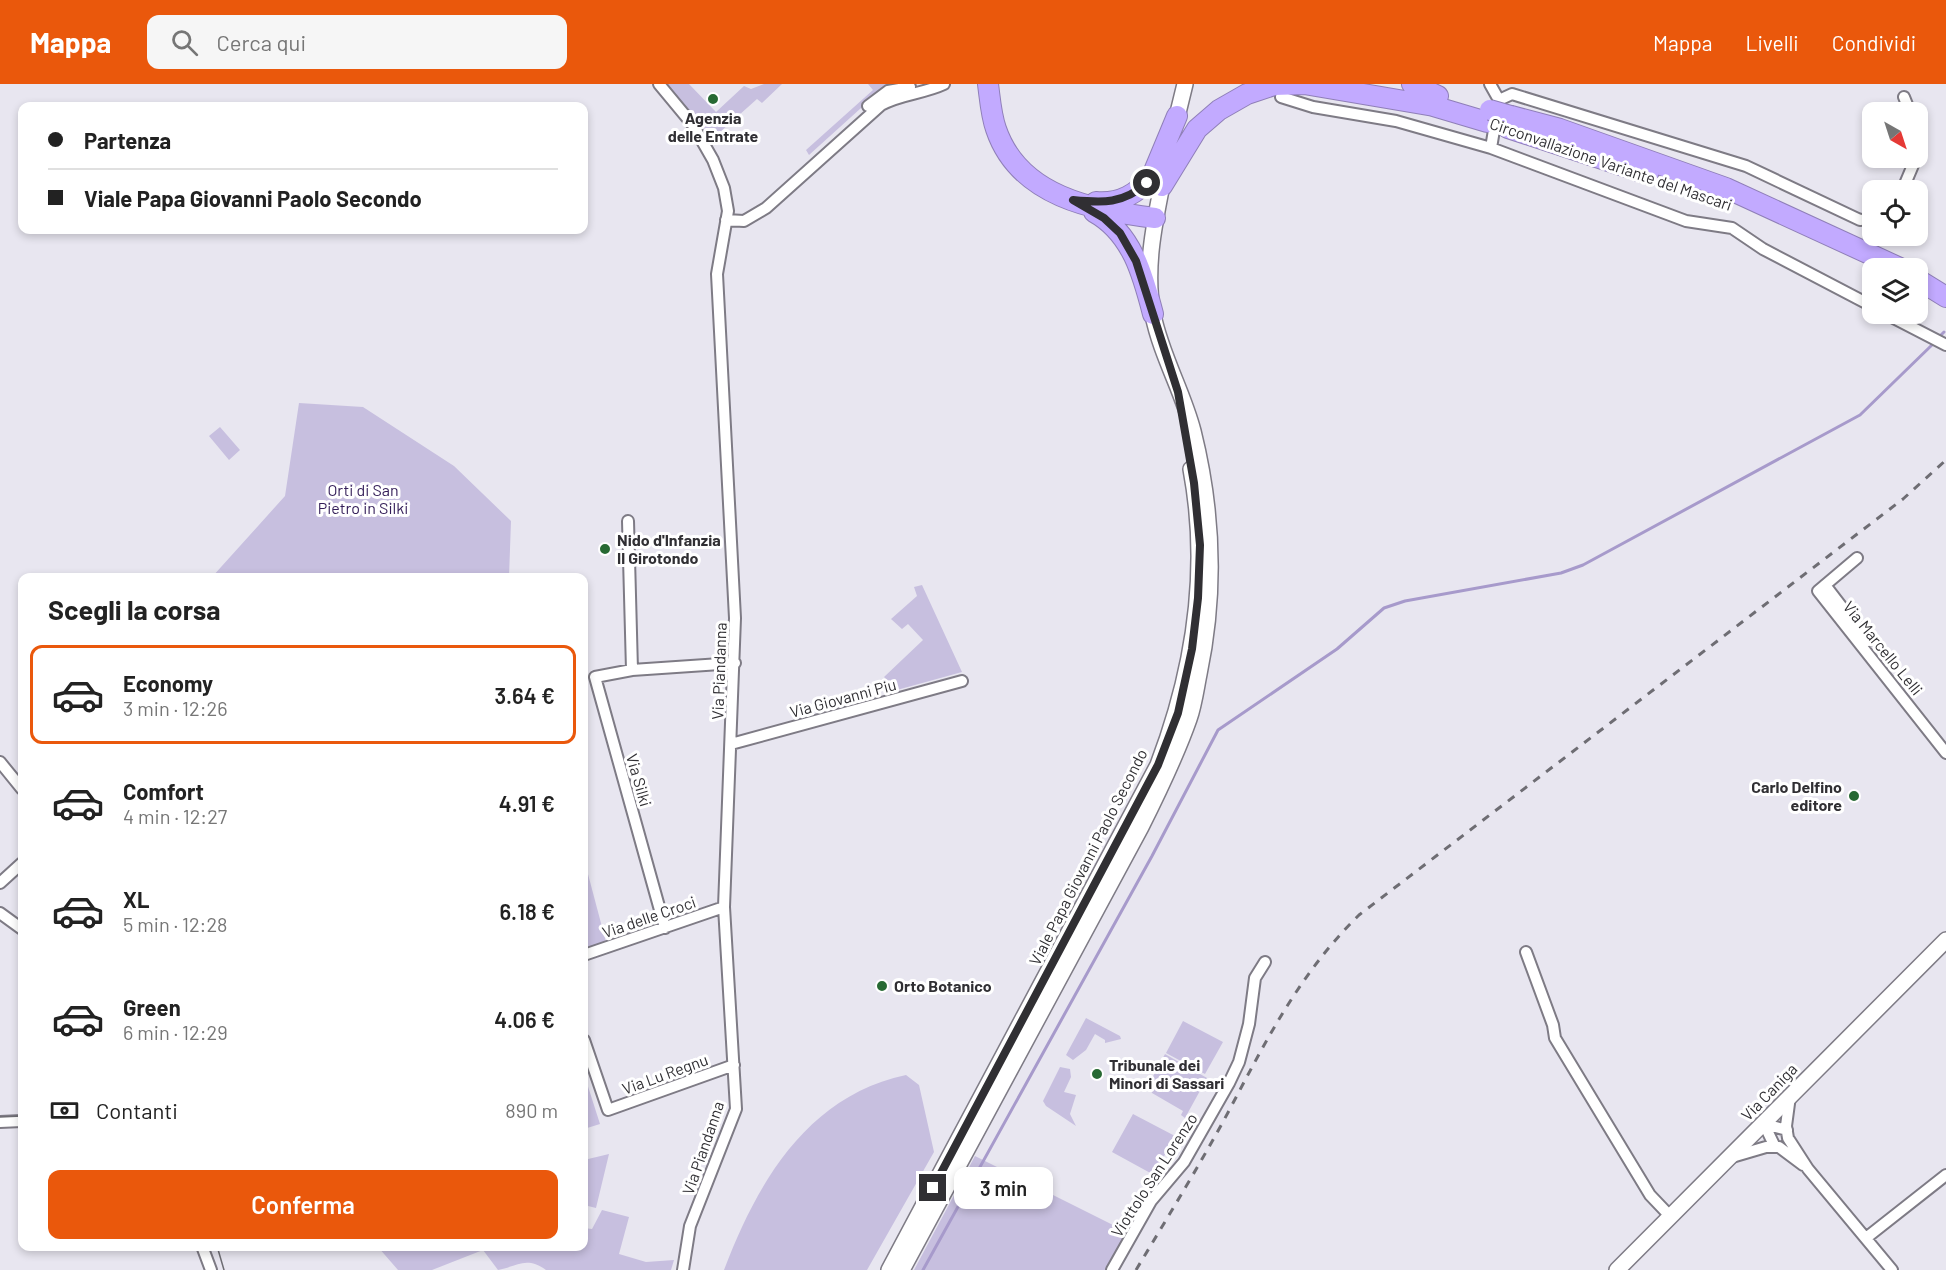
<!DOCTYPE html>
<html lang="it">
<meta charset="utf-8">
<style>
body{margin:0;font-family:Barlow,sans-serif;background:#f6f6f6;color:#222;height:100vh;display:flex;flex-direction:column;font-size:22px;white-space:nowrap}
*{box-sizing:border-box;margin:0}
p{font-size:20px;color:#767676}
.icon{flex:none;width:33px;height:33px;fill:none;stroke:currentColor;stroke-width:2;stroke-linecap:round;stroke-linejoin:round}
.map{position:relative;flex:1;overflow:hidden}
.details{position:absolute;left:18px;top:489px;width:570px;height:678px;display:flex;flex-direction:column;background:#fff;border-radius:12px;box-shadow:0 3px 9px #0003}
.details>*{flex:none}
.guide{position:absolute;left:18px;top:18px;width:570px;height:132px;border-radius:12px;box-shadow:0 3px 9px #0003;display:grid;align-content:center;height:132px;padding:0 30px;background:#fff}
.needle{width:39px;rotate:141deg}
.fabs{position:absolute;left:1862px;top:18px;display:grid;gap:12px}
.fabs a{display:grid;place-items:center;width:66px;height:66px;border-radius:12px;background:#fff;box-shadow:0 3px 9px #0003;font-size:30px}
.end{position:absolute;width:27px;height:27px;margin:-14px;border:8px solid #302f33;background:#fff;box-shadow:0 0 0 3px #fff}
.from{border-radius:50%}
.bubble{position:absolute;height:42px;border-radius:12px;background:#fff;box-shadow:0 3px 9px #0003;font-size:20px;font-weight:600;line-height:42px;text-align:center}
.guide b{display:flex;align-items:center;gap:21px;height:57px;font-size:22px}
.guide b+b{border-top:2px solid #e0e0e0}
.guide i{width:15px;height:15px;background:#222}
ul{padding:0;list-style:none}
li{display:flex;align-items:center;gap:18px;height:99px;margin:0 12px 9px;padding:0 18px;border:3px solid transparent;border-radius:12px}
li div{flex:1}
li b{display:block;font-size:22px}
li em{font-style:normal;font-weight:600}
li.active{border-color:#ea580c}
li>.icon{width:54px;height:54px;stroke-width:1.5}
h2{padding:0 30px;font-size:27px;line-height:72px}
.pay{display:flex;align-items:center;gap:15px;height:66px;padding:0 30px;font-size:22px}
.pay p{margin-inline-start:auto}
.button{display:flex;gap:12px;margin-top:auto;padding:12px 30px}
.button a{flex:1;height:69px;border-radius:12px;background:#ea580c;color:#fff;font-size:24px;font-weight:600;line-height:69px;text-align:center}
header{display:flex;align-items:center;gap:36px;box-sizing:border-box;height:84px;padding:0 30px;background:#ea580c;color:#fff}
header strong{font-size:28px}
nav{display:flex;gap:33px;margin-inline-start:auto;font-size:21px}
.search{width:420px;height:54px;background:#f6f6f6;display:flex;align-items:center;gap:15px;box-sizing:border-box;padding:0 21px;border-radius:12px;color:#767676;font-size:22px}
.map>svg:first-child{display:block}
.green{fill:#c7bfdf}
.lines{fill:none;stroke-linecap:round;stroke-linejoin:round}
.stream{stroke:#a79acb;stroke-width:3}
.street-casing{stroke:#7e7b85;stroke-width:14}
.secondary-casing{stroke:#7e7b85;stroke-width:18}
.highway-casing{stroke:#8f7fb8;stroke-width:22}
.street{stroke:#fff;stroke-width:10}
.secondary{stroke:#fff;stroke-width:15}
.highway{stroke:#c2aaff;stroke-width:20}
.tram{stroke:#6e6d73;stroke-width:1.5}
.rail{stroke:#6e6d73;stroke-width:3;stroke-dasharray:8 8;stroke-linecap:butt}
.highway-bridge-casing{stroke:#8f7fb8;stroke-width:22;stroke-linecap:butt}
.highway-bridge{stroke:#c2aaff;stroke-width:20}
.route{stroke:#302f33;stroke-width:8}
.poi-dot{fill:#276933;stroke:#fff;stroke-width:2}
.labels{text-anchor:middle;stroke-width:6;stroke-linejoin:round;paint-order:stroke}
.poi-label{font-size:16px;font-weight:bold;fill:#302f33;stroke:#fff;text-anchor:start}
.street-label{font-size:16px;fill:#302f33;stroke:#fff}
.park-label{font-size:16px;fill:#331d58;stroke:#fff}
</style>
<header>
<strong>Mappa</strong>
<div class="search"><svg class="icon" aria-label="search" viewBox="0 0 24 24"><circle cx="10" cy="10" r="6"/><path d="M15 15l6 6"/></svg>Cerca qui</div>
<nav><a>Mappa</a><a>Livelli</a><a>Condividi</a></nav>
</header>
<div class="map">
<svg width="1946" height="1186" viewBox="0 0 1946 1186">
<rect width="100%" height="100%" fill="#e8e6f0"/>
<path class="green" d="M663,0H689L716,28L744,2L751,5L764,0H782L762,19L757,15L710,57Z
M868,0H905L871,15L809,71L806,66L873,6Z
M299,319L363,323L454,382L511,437L509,493H212L285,412Z
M220,343L240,366L229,376L209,352Z
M922,501L962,588L886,609L884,601L888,597L884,593L923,556L908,540L902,545L891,535L917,512L914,503Z
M584,775L606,858L584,865V774Z
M1086,934L1120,952L1121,955L1105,959V956L1095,950L1086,966L1073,976L1066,971Z
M1183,937L1223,958L1205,990L1166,969Z
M1165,970L1207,994L1185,1034L1181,1031L1183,1027L1152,1009L1149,1000Z
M1060,983L1070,985L1071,993L1064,1008L1076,1011L1070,1030L1076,1042L1046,1022L1043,1017Z
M584,990L600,1040L584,1045Z
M906,991L919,1001L934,1068L867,1186H724C757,1099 807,1012 906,991Z
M1133,1030L1175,1052L1154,1091L1112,1068Z
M609,1070L596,1124L584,1121V1076Z
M975,1072L1129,1149L1106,1186H914Z
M602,1126L629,1133L619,1170L646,1178L674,1176L671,1186H546C526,1172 518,1182 498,1186L483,1166L432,1186H398L378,1163L584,1162V1144L592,1145Z"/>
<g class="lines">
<path class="stream" d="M1938,254L1944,248
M923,1186L1152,772L1218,646L1337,565L1384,524L1405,517L1561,489L1583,481L1860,331L1934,259"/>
<g class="street-casing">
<path id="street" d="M659,0L693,41L713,76L724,104L728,127L717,190L735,534L724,823L736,1025L690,1142L683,1186
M1490,0L1499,16L1491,64
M1281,13L1313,23L1396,37L1491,64L1686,137L1732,144L1763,165L1872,222
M1904,13L1910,28
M1499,16L1512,10L1746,82L1860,136L1872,135
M868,22L888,7L910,3
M1917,59V70
M1900,106L1905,100L1916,74
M726,136L744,137L766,124L881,21C900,10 923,10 944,0
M1886,230L1946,261
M628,437L632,586
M1857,474L1818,507L1946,669
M1825,501L1868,557
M731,660L962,597
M0,678L22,705
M0,799L22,779
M0,829L22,845
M665,844L595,593L632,586L735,579
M1526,868L1553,941L1555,954L1650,1111L1670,1132
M584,871L724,823
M584,956L608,1026L734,981
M1790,1012L1786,1042L1788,1054L1808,1085L1892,1186
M0,1038L22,1037
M1764,1040L1775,1063
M1764,1040L1787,1046
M1732,1073L1766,1063H1779L1803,1081
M1866,1154L1946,1091
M202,1162L211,1186
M1112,1186L1151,1117L1184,1078L1229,999L1239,978L1249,940L1255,894L1265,878"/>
</g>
<g class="secondary-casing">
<path id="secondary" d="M1175,41L1185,0
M889,1186L1158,681C1194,586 1210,486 1191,385
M902,1186L1141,743C1159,707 1176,672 1189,635C1194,621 1196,605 1199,590C1216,509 1213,427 1193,347C1183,308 1161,271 1153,231C1144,184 1155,136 1164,91
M1617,1186L1946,856"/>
</g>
<g class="highway-casing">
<path id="highway" d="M988,0C990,15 991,31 996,45C1019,113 1093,126 1155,134
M1412,0L1438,12
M1423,19L1487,38
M1511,32L1560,45L1726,104L1900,184
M1508,44L1648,90
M1162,102L1197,45L1219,26L1247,10L1274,1L1304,0L1434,22
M1096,118C1120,120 1137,110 1152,92L1177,32
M1094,128C1132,149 1143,191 1153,230
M1917,195L1946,213"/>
</g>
<use href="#street" class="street"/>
<use href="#secondary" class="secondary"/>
<use href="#highway" class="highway"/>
<path class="tram" d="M0,1033L22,1032
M217,1162L224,1186"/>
<path class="rail" d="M1136,1186C1166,1136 1196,1087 1224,1036C1264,961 1297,892 1359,831L1903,415L1946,376"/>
<g class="highway-bridge-casing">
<path id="highway-bridge" d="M1490,26L1511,32"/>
</g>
<use href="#highway-bridge" class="highway-bridge"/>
</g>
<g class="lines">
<path class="route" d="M933,1104L1158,681L1178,629L1192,565L1198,514L1200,461L1194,399L1178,308L1136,177L1120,149L1104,134L1073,116C1103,119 1123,120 1147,99"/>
</g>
<g class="poi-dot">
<circle cx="713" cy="15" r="6"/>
<circle cx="605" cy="465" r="6"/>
<circle cx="1854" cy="712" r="6"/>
<circle cx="882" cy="902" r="6"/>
<circle cx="1097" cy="990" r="6"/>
</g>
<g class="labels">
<g class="poi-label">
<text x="713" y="40" text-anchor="middle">Agenzia<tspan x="713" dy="18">delle Entrate</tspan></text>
<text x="617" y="462">Nido d'Infanzia<tspan x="617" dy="18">Il Girotondo</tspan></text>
<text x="1842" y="709" text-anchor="end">Carlo Delfino<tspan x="1842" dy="18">editore</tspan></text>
<text x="894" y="908">Orto Botanico</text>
<text x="1109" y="987">Tribunale dei<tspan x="1109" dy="18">Minori di Sassari</tspan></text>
</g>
<g class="street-label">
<text transform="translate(1611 80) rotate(19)" y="6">Circonvallazione Variante del Mascari</text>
<text transform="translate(1883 564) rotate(51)" y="6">Via Marcello Lelli</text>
<text transform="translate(719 587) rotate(-88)" y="6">Via Piandanna</text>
<text transform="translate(843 614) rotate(-15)" y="6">Via Giovanni Piu</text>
<text transform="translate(639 696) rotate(74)" y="6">Via Silki</text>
<text transform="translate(1088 773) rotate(-63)" y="6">Viale Papa Giovanni Paolo Secondo</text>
<text transform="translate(649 833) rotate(-19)" y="6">Via delle Croci</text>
<text transform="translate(665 990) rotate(-20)" y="6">Via Lu Regnu</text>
<text transform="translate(1769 1008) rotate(-46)" y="6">Via Caniga</text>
<text transform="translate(703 1064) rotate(-71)" y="6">Via Piandanna</text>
<text transform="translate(1154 1091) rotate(-57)" y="6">Viottolo San Lorenzo</text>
</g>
<g class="park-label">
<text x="363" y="412">Orti di San<tspan x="363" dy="18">Pietro in Silki</tspan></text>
</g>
</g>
</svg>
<div class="fabs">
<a><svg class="needle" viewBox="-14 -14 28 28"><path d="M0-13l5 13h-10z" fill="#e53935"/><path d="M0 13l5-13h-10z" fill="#767676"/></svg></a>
<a><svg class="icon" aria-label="locate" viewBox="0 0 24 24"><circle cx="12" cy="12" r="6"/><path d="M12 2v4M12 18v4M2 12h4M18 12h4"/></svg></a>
<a><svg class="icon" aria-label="layers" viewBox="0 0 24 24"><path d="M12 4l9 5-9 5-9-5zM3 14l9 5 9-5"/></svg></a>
</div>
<i class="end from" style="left:1147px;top:99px"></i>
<i class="end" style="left:933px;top:1104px"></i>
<div class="bubble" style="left:954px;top:1083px;width:99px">3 min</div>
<div class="guide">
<b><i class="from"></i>Partenza</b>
<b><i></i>Viale Papa Giovanni Paolo Secondo</b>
</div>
<section class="details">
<h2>Scegli la corsa</h2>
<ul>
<li class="active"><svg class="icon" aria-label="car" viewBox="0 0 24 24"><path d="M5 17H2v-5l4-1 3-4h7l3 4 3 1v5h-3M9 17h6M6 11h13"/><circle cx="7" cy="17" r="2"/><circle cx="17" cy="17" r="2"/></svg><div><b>Economy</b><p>3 min · 12:26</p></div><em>3.64 €</em></li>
<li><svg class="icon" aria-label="car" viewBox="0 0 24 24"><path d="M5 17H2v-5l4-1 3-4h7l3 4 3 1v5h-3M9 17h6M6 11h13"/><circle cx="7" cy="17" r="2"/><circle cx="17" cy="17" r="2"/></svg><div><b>Comfort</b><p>4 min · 12:27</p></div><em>4.91 €</em></li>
<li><svg class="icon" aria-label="car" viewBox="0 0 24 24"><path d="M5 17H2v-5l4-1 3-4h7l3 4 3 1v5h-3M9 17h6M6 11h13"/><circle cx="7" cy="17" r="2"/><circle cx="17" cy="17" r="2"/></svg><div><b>XL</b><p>5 min · 12:28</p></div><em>6.18 €</em></li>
<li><svg class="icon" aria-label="car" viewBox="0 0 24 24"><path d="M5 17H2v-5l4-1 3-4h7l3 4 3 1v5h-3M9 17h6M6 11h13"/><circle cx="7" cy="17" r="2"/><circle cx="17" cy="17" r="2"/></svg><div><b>Green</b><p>6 min · 12:29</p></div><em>4.06 €</em></li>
</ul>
<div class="pay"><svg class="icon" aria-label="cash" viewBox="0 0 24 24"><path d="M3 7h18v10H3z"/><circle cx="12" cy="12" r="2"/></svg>Contanti<p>890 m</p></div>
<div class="button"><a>Conferma</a></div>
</section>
</div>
